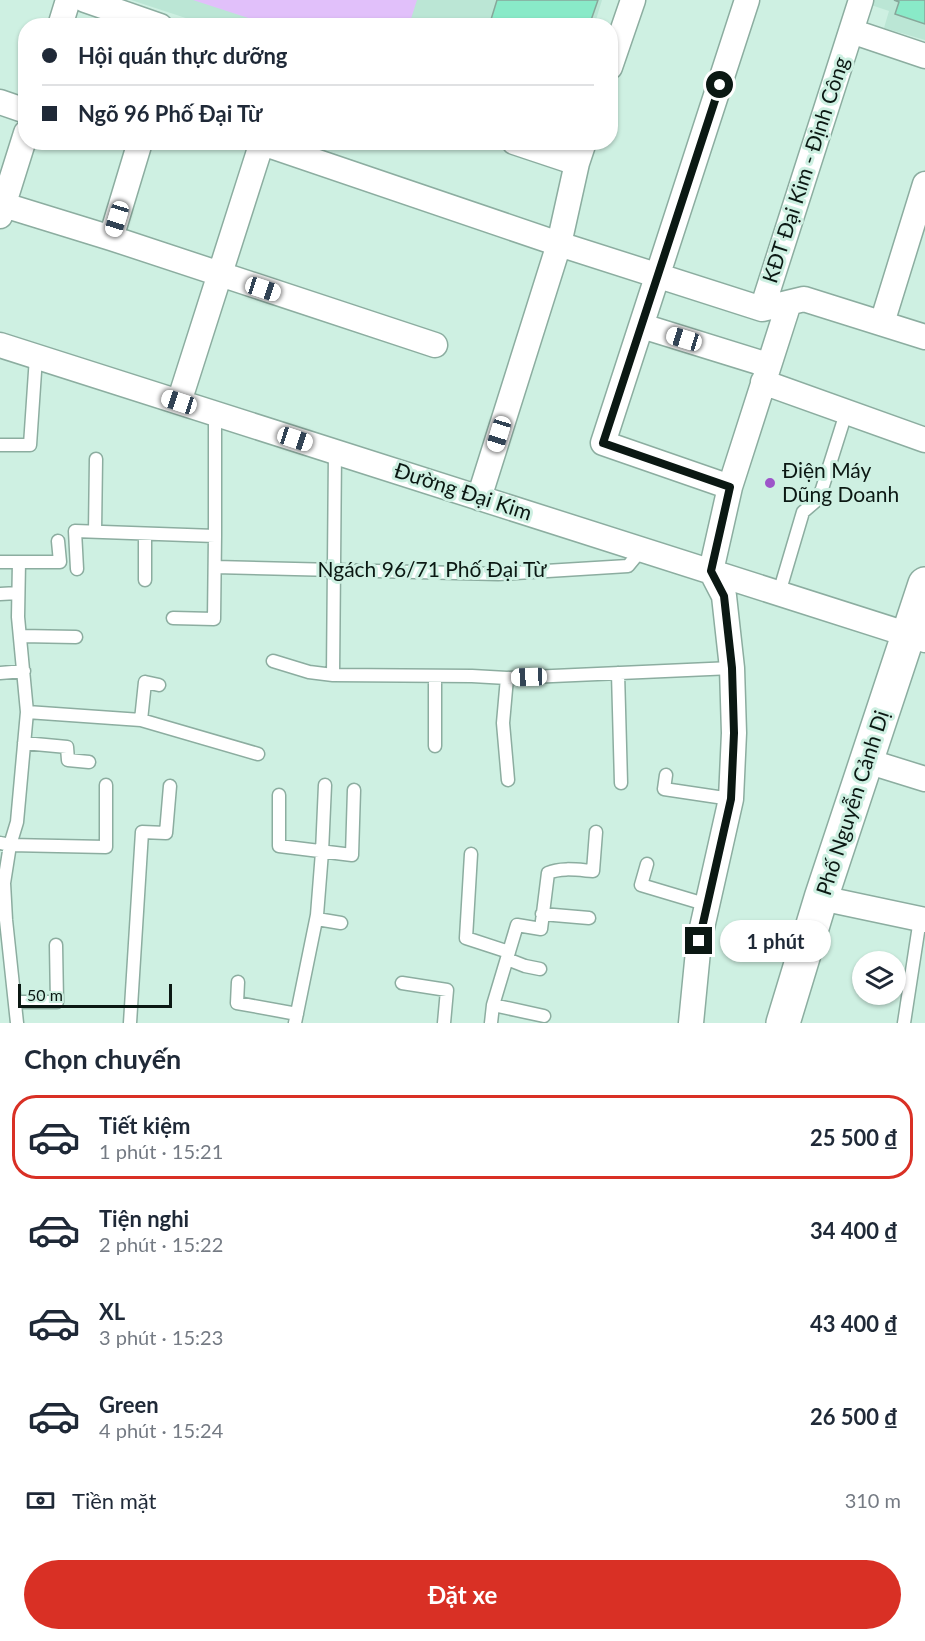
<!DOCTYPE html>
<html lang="vi">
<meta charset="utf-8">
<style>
body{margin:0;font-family:Lato,sans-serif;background:#f6f6f7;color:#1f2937;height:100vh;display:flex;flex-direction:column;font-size:22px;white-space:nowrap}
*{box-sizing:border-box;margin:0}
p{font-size:20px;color:#747a83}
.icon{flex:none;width:33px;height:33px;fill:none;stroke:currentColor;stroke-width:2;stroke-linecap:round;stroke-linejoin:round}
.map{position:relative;height:1023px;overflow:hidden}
.side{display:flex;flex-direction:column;background:#fff;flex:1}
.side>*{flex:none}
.top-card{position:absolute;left:18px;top:18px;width:600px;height:132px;border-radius:24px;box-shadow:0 2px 4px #0004;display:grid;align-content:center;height:132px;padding:0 24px;background:#fff}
.fabs{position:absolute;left:852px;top:951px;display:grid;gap:12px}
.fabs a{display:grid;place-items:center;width:54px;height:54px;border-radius:50%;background:#fff;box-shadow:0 2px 4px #0004;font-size:30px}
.scale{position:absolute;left:18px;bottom:15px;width:154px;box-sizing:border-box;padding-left:6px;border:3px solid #0b1813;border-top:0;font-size:16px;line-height:21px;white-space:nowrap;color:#0b1813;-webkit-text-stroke:4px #cef0e2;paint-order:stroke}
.end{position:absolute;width:27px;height:27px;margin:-14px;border:8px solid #0b1813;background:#fff;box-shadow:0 0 0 3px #fff}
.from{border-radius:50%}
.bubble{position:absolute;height:42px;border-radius:21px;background:#fff;box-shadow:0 2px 4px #0004;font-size:20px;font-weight:700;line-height:42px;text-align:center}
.car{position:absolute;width:18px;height:36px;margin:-18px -9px;border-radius:8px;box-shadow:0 0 4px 2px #0007;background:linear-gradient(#fff 24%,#345 0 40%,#fff 0 76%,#345 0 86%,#fff 0)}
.top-card b{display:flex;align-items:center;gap:21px;height:57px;font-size:22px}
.top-card b+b{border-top:2px solid #e0e1e3}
.top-card i{width:15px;height:15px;background:#1f2937}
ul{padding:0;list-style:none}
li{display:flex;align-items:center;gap:18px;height:84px;margin:0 12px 9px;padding:0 12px;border:3px solid transparent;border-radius:24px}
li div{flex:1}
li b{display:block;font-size:22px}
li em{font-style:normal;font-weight:700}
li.active{border-color:#d93025}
li>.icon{width:54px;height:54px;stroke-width:1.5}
h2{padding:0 24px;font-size:27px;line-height:72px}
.pay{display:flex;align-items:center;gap:15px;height:66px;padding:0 24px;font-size:22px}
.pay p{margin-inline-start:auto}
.button{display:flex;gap:12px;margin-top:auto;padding:12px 24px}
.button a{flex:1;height:69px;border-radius:36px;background:#d93025;color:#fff;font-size:24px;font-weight:700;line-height:69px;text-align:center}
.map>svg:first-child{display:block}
.built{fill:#bbe6d5}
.green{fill:#e1c0fa}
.building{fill:#89eac8;stroke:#87a79a;stroke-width:1.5}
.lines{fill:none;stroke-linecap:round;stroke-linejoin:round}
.service-casing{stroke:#8cada0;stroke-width:15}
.minor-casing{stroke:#8cada0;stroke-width:27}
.secondary-casing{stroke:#8cada0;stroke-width:36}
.service{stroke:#fff;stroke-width:12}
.minor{stroke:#fff;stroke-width:24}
.secondary{stroke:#fff;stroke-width:33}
.route{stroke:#0b1813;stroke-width:8}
.poi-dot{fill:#9d55c9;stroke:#cef0e2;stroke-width:2}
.labels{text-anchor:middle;stroke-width:6;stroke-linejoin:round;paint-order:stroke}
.street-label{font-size:21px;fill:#0b1813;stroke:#cef0e2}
.poi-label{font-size:21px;fill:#0b1813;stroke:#cef0e2;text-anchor:start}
</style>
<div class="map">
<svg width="925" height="1023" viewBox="0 0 925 1023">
<rect width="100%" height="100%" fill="#cef0e2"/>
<path class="built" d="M131,0H602L594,26L207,25Z
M872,0H925V40L884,28L889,11L871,5Z"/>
<path class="green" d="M193,0H417L409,25H270Z"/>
<path class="building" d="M497,0H598L589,26H489Z
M894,0H925V24L895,14L899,2Z"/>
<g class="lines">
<g class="service-casing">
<path id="service" d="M0,445H30L36,357
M95,532L96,459
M0,562H60L58,541
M215,567L498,574L628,566L642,549
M77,569L75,531L215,536
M145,580V534
M779,593L803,512L817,500L822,489L846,413
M0,594L18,593
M173,618L214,619L215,536V414
M21,636L76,637
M273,661L309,672L333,675L472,676L507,678L732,668
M0,673L24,671
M618,673L621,783
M333,675L335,452
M507,678L503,723L508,780
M27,712L141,720L258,754
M141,720L145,682L159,685
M24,743L67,747L68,760L89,762
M435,746V676
M666,775L664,789L731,799
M279,795V846L352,855L354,790
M0,843L10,845L106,847V785
M471,854L466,938L509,952
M647,864L641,885L708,905
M542,914L589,918
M317,919L341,923
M507,959L525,966L540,969
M238,982L237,1003L297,1014
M402,983L447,990L444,1023
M15,1002H57L56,945
M493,1005L544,1016
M17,1023L6,920L4,883L10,845L17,822L27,712L18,617L19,562
M130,1023L142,832L166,833L170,786
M295,1023L317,915L322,852L325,785
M491,1023L493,1005L517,925L541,929L548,873C561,867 579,870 593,871L596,832
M904,1023L920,919"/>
</g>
<g class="minor-casing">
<path id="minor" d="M85,0L160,26
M60,26L68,0
M851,31L925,56
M610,67L633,0
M0,102L26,111
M514,142L577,163
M262,143L559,244L762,309L804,299L925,337
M4,205L111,238L435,345
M0,216L26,133
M111,238L140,142
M762,309L861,0
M882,323L925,184
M642,326L768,365
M0,345L925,640
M763,382L925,440
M179,402L262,142
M730,487L603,443L747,0
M479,498L559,244L577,163L584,142
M867,761L925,779
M821,898L925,920
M691,1023L699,941L731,799L734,733L732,668L724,596L711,571L730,487L789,303"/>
</g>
<g class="secondary-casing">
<path id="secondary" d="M783,1023L821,898L925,584"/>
</g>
<use href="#service" class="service"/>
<use href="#minor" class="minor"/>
<use href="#secondary" class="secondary"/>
</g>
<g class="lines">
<path class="route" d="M699,941L731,799L734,733L732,668L724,596L711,571L730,487L603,443L720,85"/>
</g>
<circle class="poi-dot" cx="770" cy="483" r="6"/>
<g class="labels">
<g class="street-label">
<text transform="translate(806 170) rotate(-72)" y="7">KĐT Đại Kim - Định Công</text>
<text transform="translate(463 492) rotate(18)" y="7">Đường Đại Kim</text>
<text x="432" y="577">Ngách 96/71 Phố Đại Từ</text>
<text transform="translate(853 803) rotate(-72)" y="7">Phố Nguyễn Cảnh Dị</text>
</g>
<g class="poi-label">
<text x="782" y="478">Điện Máy<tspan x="782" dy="24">Dũng Doanh</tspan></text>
</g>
</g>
</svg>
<div class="fabs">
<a><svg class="icon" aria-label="layers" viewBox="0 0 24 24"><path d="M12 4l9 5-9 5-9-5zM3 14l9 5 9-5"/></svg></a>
</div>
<div class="scale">50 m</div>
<i class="end from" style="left:720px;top:85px"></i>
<i class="end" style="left:699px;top:941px"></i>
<div class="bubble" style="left:720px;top:920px;width:111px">1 phút</div>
<i class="car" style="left:117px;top:219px;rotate:197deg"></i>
<i class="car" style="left:263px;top:289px;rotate:108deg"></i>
<i class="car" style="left:684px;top:339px;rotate:287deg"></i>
<i class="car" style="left:179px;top:402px;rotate:288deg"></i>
<i class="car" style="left:499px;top:434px;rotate:197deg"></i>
<i class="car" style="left:295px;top:439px;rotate:108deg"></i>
<i class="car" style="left:529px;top:677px;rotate:268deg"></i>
<div class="top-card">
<b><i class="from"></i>Hội quán thực dưỡng</b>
<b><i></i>Ngõ 96 Phố Đại Từ</b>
</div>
</div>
<section class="side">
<h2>Chọn chuyến</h2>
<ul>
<li class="active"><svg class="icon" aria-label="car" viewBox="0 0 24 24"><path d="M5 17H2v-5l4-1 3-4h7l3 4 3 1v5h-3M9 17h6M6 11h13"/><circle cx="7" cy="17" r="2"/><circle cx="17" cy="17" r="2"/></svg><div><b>Tiết kiệm</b><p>1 phút · 15:21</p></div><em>25 500 ₫</em></li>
<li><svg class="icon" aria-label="car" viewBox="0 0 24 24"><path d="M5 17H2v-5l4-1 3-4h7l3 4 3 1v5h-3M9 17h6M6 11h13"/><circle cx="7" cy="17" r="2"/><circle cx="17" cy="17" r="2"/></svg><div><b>Tiện nghi</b><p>2 phút · 15:22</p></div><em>34 400 ₫</em></li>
<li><svg class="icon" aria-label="car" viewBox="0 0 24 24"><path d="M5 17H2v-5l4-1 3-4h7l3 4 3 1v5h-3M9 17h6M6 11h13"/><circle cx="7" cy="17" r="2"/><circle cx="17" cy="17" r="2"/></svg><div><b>XL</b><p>3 phút · 15:23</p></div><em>43 400 ₫</em></li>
<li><svg class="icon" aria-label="car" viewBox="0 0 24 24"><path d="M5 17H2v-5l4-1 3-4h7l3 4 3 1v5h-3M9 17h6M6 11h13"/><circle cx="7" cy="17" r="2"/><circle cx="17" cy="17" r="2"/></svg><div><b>Green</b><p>4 phút · 15:24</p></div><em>26 500 ₫</em></li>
</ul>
<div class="pay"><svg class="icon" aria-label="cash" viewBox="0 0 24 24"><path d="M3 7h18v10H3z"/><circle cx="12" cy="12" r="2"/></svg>Tiền mặt<p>310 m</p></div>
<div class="button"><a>Đặt xe</a></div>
</section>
